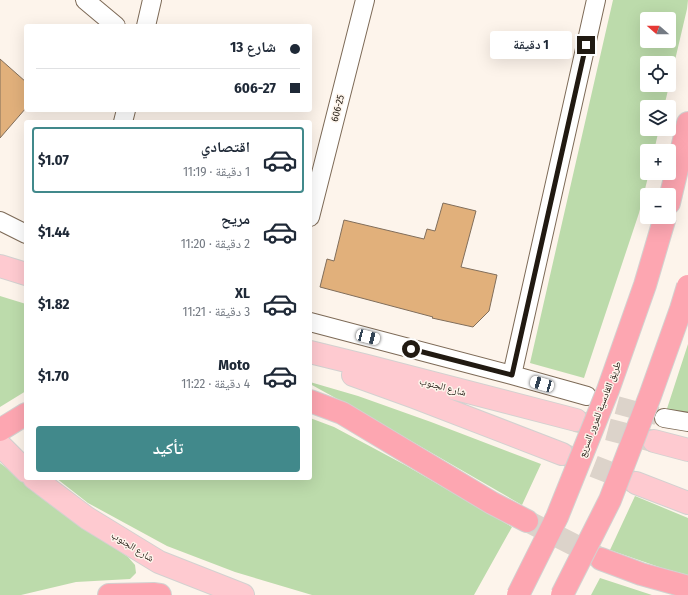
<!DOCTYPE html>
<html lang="ar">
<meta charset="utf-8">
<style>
body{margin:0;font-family:"Fira Sans Condensed","Noto Naskh Arabic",sans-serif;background:#f6f6f7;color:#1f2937;direction:rtl;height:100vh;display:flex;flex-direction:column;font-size:15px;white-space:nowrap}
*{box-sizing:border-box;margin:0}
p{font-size:13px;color:#747a83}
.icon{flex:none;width:22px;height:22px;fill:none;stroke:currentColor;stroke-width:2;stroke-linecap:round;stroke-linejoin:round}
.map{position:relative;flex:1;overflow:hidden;direction:ltr}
.side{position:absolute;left:24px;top:120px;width:288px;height:360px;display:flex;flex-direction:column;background:#fff;border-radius:4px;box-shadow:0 4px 16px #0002;direction:rtl}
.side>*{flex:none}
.hud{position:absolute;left:24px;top:24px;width:288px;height:88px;border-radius:4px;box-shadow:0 4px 16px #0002;direction:rtl;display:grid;align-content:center;height:88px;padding:0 12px;background:#fff}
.needle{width:26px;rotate:290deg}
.controls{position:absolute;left:640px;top:12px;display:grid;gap:8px}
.controls a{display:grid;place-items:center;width:36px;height:36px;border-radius:4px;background:#fff;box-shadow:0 4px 16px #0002;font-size:20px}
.end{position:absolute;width:18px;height:18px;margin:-9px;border:5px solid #211a12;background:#fff;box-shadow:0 0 0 2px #fff}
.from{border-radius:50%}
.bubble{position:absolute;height:28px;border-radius:4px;background:#fff;box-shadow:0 4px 16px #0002;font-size:13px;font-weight:700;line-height:28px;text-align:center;direction:rtl}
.car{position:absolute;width:12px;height:24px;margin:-12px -6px;border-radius:5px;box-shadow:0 0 3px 1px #0007;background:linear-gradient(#fff 24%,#345 0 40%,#fff 0 76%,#345 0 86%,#fff 0)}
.hud b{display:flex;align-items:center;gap:14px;height:38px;font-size:15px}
.hud b+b{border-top:1px solid #e0e1e3}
.hud i{width:10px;height:10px;background:#1f2937}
ul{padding:7px 0 0;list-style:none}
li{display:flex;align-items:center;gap:12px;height:66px;margin:0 8px 6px;padding:0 4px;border:2px solid transparent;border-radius:4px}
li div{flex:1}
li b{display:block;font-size:15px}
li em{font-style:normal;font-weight:700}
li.on{border-color:#41898b}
li>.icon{width:36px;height:36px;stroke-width:1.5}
.button{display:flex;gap:8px;margin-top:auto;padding:8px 12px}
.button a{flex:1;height:46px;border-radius:4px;background:#41898b;color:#fff;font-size:16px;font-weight:700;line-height:46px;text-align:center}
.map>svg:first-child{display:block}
.green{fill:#bcdbab;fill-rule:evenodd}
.building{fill:#e1b07b;stroke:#816e5b}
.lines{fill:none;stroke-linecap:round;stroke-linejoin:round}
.street-tunnel{stroke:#dcd3ca;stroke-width:18;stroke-dasharray:18 9;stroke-linecap:butt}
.primary-tunnel{stroke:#dcd3ca;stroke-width:22;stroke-dasharray:22 11;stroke-linecap:butt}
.highway-tunnel{stroke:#dcd3ca;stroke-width:22;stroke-dasharray:22 11;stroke-linecap:butt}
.street-casing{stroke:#7d6a57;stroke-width:20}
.primary-casing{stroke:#d3d1d0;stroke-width:24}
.highway-casing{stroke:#d3d1d0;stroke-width:24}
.street{stroke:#fff;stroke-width:18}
.primary{stroke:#fecad0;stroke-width:22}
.highway{stroke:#fda6b1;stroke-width:22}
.highway-bridge-casing{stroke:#d3d1d0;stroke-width:24;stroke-linecap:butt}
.highway-bridge{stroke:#fda6b1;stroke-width:22}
.route{stroke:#211a12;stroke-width:5}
.labels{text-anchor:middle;stroke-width:3;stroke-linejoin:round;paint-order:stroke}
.street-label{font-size:10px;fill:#211a12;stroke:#fdf4eb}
</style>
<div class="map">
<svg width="688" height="595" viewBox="0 0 688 595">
<rect width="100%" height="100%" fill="#fdf4eb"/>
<path class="green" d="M613,0H688L687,9L664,107H647V129H659L654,151H647V173H649L639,213L584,378L530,363ZM647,19H669V41H647ZM647,63H669V85H647Z
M0,296L26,304V391L0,407Z
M688,344V431L662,424Z
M310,382L358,396L431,422L541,464L522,505L352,407L310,384Z
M310,418L334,427L405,465L512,527L474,595H312L235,572L167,546L88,503L56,478H310Z
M0,463L99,537L128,557L135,565L136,573L130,579L76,582L21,595H0Z
M635,496L688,518V575L662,568L610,550Z
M600,578L652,595H591Z"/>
<path class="building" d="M0,59L26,82V108L0,138Z
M443,203L476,211L461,267L497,275L489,311L473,327L432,318L433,317L320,287L327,259L334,261L344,220L424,239L427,229L435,231Z"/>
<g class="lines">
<path class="street-tunnel" d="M591,398L657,416"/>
<path class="primary-tunnel" d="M576,421L653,441
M563,454L636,483"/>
<path class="highway-tunnel" d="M527,521L600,558"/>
<g class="street-casing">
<path id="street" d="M85,0L116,26
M146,26L152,0
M123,122L126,110
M310,217L365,0
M0,221L26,234
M310,322L512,375L587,396
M512,375L596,0
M664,418L688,422"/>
</g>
<g class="primary-casing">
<path id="primary" d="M0,266L26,274
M310,352L367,366L576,420
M353,375L414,397L562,454
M654,441L688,450
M2,447L26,471
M34,478L87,518L159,562L243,595
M636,483L688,503"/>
</g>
<g class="highway-casing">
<path id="highway" d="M669,203L688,123
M310,401L342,413L492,503L527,521
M0,430L26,414
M601,559L641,574L688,587
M109,595L153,594L160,595"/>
</g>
<use href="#street" class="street"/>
<use href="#primary" class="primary"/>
<use href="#highway" class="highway"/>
<g class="highway-bridge-casing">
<path id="highway-bridge" d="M518,595L557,517L608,390L645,285L665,217
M562,595L610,500L650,396L681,309L688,286"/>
</g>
<use href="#highway-bridge" class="highway-bridge"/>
</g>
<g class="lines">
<path class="route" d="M411,349L512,375L586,45"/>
</g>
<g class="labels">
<g class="street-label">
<text transform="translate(337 108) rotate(-76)" y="4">606-25</text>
<text transform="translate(443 386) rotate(15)" y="4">شارع الجنوب</text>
<text transform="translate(599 409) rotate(-69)" y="4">طريق القادسية للمرور السريع</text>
<text transform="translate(133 546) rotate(32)" y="4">شارع الجنوب</text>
</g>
</g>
</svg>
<div class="controls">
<a><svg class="needle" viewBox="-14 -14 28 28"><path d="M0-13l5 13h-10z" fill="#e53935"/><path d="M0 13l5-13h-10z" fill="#747a83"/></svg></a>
<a><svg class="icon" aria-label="locate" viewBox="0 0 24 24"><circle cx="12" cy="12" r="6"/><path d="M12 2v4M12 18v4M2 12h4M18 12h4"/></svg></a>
<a><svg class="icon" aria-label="layers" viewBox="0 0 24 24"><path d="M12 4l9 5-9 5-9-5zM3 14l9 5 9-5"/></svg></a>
<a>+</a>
<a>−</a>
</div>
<i class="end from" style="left:411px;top:349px"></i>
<i class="end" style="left:586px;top:45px"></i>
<div class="bubble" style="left:490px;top:31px;width:82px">1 دقيقة</div>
<i class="car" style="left:368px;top:337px;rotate:105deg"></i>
<i class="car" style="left:542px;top:384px;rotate:286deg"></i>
<div class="hud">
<b><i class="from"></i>شارع 13</b>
<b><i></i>606-27</b>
</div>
<section class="side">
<ul>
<li class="on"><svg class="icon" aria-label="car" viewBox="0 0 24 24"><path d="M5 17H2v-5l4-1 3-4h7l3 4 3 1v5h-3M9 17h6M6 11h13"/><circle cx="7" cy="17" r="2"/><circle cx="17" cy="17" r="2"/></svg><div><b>اقتصادي</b><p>1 دقيقة · 11:19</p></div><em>$1.07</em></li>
<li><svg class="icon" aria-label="car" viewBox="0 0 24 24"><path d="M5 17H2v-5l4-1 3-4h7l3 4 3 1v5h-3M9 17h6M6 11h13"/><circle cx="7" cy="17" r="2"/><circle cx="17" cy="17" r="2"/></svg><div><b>مريح</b><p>2 دقيقة · 11:20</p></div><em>$1.44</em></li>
<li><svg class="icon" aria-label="car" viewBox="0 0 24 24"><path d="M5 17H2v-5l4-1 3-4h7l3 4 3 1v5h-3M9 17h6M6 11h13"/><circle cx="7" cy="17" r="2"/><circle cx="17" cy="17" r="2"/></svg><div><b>XL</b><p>3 دقيقة · 11:21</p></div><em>$1.82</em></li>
<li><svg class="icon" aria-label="car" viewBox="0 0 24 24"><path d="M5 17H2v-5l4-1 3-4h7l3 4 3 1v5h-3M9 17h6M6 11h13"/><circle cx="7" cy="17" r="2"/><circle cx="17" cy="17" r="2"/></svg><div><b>Moto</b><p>4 دقيقة · 11:22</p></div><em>$1.70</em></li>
</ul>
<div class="button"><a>تأكيد</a></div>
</section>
</div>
